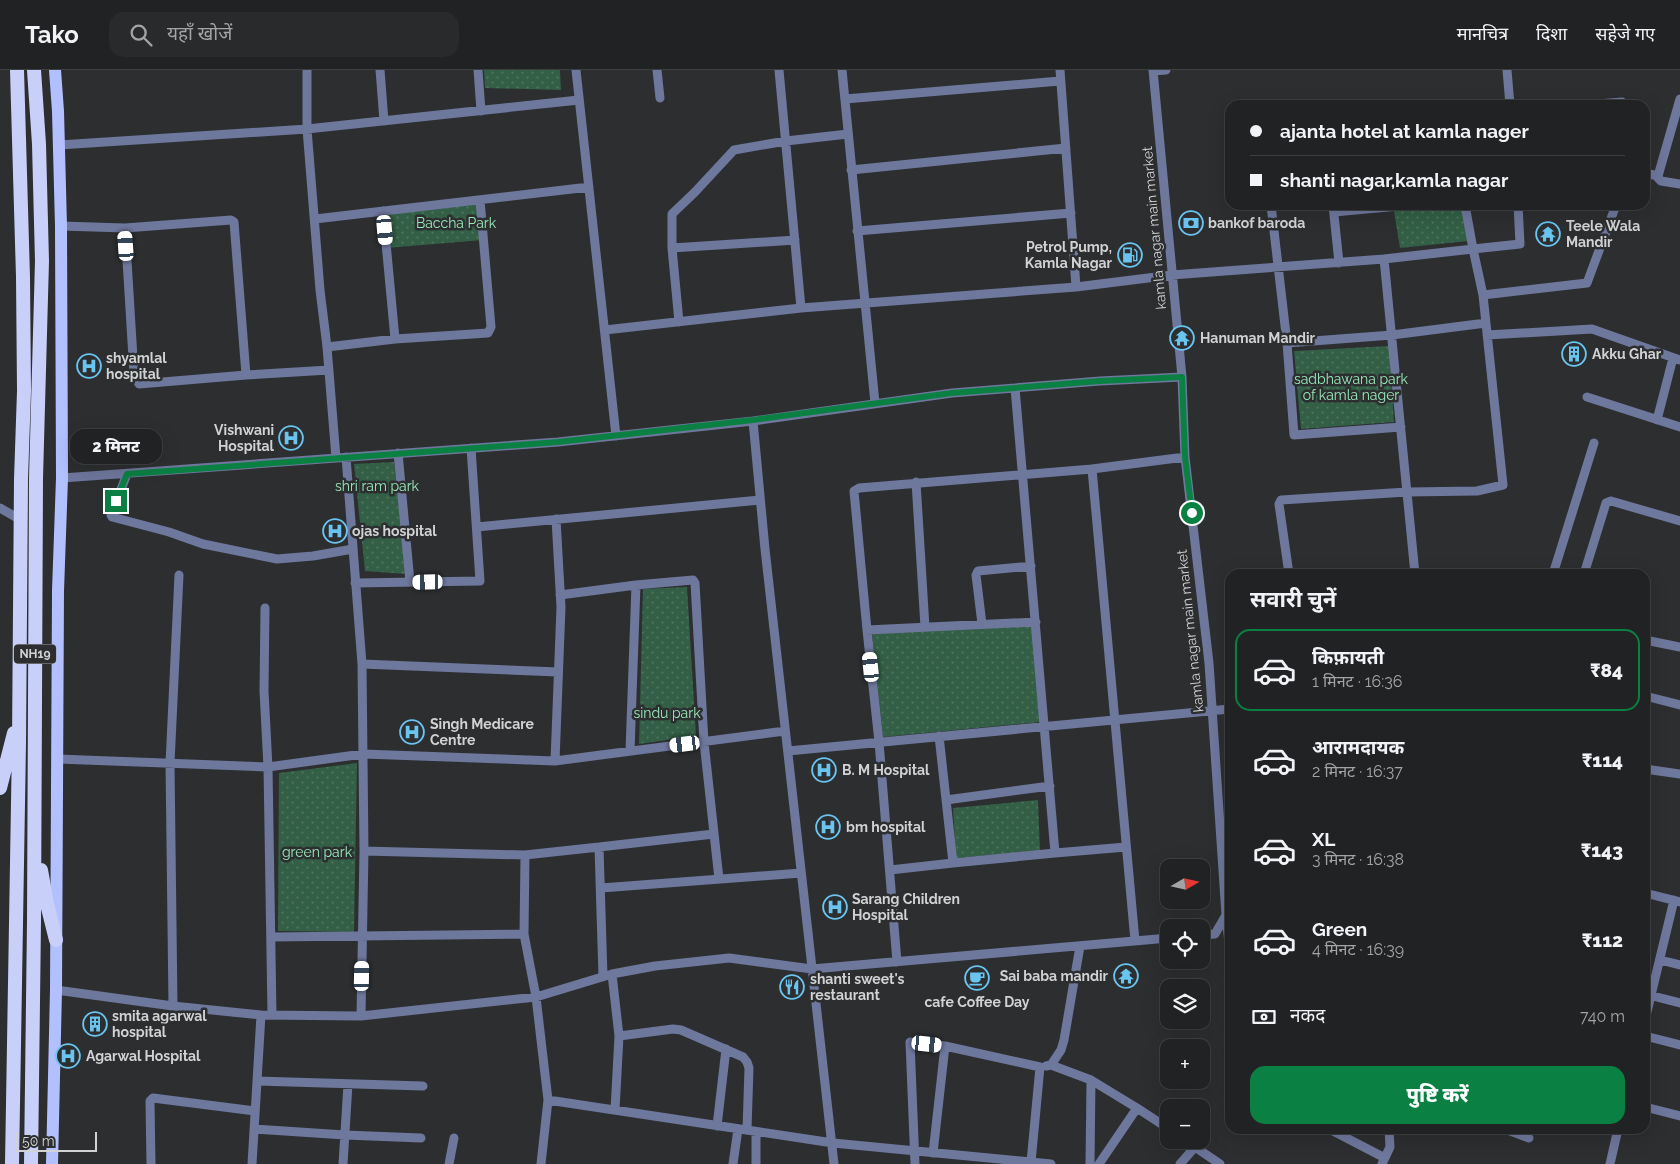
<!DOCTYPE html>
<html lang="hi">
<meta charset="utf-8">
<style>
body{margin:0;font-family:Raleway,"Noto Sans Devanagari",sans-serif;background:#292a2c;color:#f1f3f6;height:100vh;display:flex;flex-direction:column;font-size:19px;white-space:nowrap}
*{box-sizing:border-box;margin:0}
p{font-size:16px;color:#a2a4a6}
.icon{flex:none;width:28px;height:28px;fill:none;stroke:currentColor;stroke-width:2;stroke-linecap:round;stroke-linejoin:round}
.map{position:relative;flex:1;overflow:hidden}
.sheet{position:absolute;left:1225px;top:499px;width:425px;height:565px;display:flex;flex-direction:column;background:#212224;border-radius:15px;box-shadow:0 5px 20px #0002,0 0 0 1px #3e3f41}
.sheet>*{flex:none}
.top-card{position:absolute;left:1225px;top:30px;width:425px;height:110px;border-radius:15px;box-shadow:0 5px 20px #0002,0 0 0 1px #3e3f41;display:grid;align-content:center;height:110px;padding:0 25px;background:#212224}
.needle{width:32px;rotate:81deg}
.controls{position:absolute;left:1160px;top:789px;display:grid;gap:10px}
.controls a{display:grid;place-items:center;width:50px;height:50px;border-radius:10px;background:#212224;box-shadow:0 5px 20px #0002,0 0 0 1px #3e3f41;font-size:25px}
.scale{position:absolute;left:15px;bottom:12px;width:82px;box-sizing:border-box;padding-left:5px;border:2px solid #d1d2d3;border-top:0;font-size:14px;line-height:18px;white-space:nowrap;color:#d1d2d3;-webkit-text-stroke:4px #2c2e30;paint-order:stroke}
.end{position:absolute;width:22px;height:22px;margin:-11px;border:6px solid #0b8043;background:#fff;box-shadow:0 0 0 2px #fff}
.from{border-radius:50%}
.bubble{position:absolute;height:35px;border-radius:15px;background:#212224;box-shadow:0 5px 20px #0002,0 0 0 1px #3e3f41;font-size:16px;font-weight:800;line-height:35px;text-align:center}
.car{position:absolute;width:15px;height:30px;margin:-15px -8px;border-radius:6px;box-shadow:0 0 4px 1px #0007;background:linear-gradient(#fff 24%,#345 0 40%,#fff 0 76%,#345 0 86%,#fff 0)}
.top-card b{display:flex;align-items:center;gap:18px;height:48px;font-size:19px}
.top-card b+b{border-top:1px solid #3e3f41}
.top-card i{width:12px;height:12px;background:#f1f3f6}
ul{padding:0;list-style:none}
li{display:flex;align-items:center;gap:15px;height:82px;margin:0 10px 8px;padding:0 15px;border:2px solid transparent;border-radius:15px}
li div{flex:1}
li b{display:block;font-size:19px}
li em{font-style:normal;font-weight:800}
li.active{border-color:#0b8043}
li>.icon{width:45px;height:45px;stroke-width:1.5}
h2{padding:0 25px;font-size:22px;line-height:60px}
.pay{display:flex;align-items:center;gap:12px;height:55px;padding:0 25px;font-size:19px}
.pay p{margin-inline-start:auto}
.action{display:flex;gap:10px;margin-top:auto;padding:10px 25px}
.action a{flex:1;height:58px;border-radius:15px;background:#0b8043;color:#fff;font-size:20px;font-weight:800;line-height:58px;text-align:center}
header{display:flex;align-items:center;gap:30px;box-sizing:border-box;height:70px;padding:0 25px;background:#212224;border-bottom:1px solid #3e3f41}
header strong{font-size:24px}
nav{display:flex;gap:28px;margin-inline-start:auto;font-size:18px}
.search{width:350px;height:45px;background:#292a2c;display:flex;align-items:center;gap:12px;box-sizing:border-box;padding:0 18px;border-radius:15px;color:#a2a4a6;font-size:19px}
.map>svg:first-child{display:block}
.park{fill:url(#park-dots)}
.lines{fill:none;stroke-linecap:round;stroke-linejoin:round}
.minor{stroke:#6e779c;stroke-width:9}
.primary{stroke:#b3c0ff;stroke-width:12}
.trunk{stroke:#c8d0fa;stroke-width:14}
.route{stroke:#0b8043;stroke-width:6}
.labels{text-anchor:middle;stroke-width:5;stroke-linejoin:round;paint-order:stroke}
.shield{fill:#2c2e30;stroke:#a0a1a2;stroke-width:1}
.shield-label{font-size:12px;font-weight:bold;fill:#d1d2d3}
.park-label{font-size:14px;fill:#98e7b8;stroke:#2c2e30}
.poi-label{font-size:14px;font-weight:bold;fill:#d1d2d3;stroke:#2c2e30;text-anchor:start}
.street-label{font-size:14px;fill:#d1d2d3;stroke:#2c2e30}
</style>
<header>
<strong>Tako</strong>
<div class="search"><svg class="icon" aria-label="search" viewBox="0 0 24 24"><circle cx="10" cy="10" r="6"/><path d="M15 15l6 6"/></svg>यहाँ खोजें</div>
<nav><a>मानचित्र</a><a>दिशा</a><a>सहेजे गए</a></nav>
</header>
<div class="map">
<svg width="1680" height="1094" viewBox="0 0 1680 1094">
<defs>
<pattern id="park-dots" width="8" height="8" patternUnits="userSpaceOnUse" patternTransform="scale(1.25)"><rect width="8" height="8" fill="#325f45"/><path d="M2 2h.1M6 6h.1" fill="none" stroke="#4f755f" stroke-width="1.8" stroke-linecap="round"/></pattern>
</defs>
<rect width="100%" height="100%" fill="#2c2e30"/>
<path class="park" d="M484,0H560L561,20L485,18Z
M480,130L483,170L386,178L383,141Z
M1465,139L1468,171L1400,178L1394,141Z
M1389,276L1394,352L1301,359L1294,281Z
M394,392L406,504L365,501L354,394Z
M687,517L696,666L639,674L643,519Z
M1032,556L1040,652L883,667L872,563Z
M357,693L354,862L278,861L279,703Z
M1038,730L1040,781L956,788L953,738Z"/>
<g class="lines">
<path class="minor" d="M307,0V59L320,220L327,277L336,388
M380,0L384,51
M478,0L481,41
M576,0L616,366
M657,0L660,28
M779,0L801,238
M842,0L875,333
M1060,0L1076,217
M1153,0L1182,307L1185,387L1209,593L1226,845L1215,864L1201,865
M1507,0L1510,35
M1153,1L1166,0
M845,29L1060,11
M1586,35L1622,32
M59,75L307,59L579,30
M851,100L1066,78
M1645,103L1658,106V108L1661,111L1680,114
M1658,106L1680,29
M1271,135L1287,273L1392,265L1486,253
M1333,135L1339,193
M383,141L395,269
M1334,142L1410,135
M315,149L589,117
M61,156L125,158L231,150L234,152L246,305
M125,158L134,304L139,314L246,305L329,300
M857,161L1071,143
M672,178L795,170
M1384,189L1473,179L1465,135
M1483,225L1587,213L1616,135
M679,252L672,178V144L695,122L734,80L786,71L848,64
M605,260L801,238L1076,217L1172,205L1384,189L1415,504
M1487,265L1592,259L1680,290
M1287,273L1294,365L1401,357
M327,277L395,269L488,263L491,257L480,130
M1015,318L1055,783L1126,777
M1587,327L1680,357
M1657,350L1673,288
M753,351L765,479L834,1094
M398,383L410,512
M346,387L362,594L364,781L361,946
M127,404L111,445L112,447L169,462L203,474L277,489L313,486L353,479
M62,408L558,372L753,351L952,323L1100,311L1182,307
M916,412L925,557
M0,438L21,450
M477,457L760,430
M1289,504L1279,434L1281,430L1407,422L1477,421L1503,415L1483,225L1473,179L1520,174L1518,135
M1553,504L1594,373
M1584,504L1606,433L1611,431L1680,451
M355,513L480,511L471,378
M560,525L636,515
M265,538L264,621L268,697L272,945
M1036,552L867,560L854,421L859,418L1092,399
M982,554L976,505L978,501L1031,496
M867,560L879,672L897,892
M1645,570L1680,577
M362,594L558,602
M1645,626L1680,635
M939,666L953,793L1055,783
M630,681L636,515L693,510L695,513L704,672L719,809
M788,681L1230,639
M58,689L268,697L363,684L555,691L785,661
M555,691L561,537L556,449
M1645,699L1680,704
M946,730L1050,716
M364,781L525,785L524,864L536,927L548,1030L541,1094
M525,785L599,777
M890,800L953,793
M601,818L801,803
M1645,823L1680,832
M1226,845L1230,883
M271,867L524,864
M1135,871L1092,399L1185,387
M1660,890L1680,895
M612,904L619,966L615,1040
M603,907L599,777L714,764
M56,920L173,936L261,945L361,946L536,927L612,904L655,896L729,888L812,899L1169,868
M1645,924L1680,933
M173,936L170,693L179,505
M1645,950L1674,830
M619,966L673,959L681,960L743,987L747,992L749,998L747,1060
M1645,966L1680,975
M945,976L1040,997L1031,1092
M1051,995L1061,980L1064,970L1080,876
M1046,996L1051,995L1091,1010
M257,1011L423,1016
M548,1030L833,1073L1051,1094
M1645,1037L1680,1046
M717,1056L726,979
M254,1059L345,1065L421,1068
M1333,1059V1061L1385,1088
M1505,1059L1529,1068
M756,1062V1094
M1184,1070L1195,1077
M151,1094L150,1031L153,1028L255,1041
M252,1094L261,945
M343,1094L348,1014
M449,1094L454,1068
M733,1094L738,1059
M915,1094L910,972L945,976L933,1083
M1090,1094L1091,1010L1137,1038
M1099,1094L1137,1038L1169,1059
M1180,1094L1195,1077L1220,1094
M1382,1094L1390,1077L1389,1059
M1610,1094L1618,1059"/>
<path class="primary" d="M52,1094L56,920L58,521L62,408L61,156L58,41L55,0"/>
<path class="trunk" d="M0,718L14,663
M41,800L47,834L56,870
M12,1094L19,673L21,409L24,321L23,207L17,0
M31,1094L34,851L36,408L42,191L39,74L34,0"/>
</g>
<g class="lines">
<path class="route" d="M116,431L127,404L558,372L753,350L952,323L1100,311L1182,307L1185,387L1192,443"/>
</g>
<defs>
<g id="bank-ring" transform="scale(1.25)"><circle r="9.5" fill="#2c2e30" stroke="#69c4f0" stroke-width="1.5"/><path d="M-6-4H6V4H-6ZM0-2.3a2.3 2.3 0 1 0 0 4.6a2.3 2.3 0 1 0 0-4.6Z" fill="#69c4f0"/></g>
<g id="temple-ring" transform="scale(1.25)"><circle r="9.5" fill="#2c2e30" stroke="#69c4f0" stroke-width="1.5"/><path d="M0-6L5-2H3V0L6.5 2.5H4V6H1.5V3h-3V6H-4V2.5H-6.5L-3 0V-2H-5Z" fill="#69c4f0"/></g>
<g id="fuel-ring" transform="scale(1.25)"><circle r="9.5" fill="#2c2e30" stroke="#69c4f0" stroke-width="1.5"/><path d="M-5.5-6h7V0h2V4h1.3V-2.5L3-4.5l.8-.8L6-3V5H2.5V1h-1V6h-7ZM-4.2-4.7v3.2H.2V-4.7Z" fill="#69c4f0"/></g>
<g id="building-ring" transform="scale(1.25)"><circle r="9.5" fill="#2c2e30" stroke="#69c4f0" stroke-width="1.5"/><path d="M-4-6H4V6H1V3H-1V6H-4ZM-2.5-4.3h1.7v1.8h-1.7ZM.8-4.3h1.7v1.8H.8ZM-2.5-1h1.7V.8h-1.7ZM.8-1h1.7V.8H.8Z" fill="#69c4f0"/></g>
<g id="hospital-ring" transform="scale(1.25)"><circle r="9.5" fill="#2c2e30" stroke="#69c4f0" stroke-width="1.5"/><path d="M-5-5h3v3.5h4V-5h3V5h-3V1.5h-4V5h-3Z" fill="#69c4f0"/></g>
<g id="cafe-ring" transform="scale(1.25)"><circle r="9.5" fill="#2c2e30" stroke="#69c4f0" stroke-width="1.5"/><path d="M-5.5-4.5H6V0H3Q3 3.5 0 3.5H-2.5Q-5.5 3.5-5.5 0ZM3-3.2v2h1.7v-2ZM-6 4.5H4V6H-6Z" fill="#69c4f0"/></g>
<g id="restaurant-ring" transform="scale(1.25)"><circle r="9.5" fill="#2c2e30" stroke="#69c4f0" stroke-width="1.5"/><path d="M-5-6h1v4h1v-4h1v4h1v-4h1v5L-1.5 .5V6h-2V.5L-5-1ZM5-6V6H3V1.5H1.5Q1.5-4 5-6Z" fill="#69c4f0"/></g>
</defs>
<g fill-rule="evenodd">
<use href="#bank-ring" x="1191" y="153"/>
<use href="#temple-ring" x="1548" y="164"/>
<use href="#fuel-ring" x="1130" y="185"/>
<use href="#temple-ring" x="1182" y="268"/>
<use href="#building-ring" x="1574" y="284"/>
<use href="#hospital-ring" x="89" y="296"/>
<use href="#hospital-ring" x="291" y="368"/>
<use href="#hospital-ring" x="335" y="461"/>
<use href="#hospital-ring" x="412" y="662"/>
<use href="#hospital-ring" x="824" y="700"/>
<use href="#hospital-ring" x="828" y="757"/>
<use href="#hospital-ring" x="835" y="837"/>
<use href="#temple-ring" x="1126" y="906"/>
<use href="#cafe-ring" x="977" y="908"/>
<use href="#restaurant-ring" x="792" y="917"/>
<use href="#building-ring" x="95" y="954"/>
<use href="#hospital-ring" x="68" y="986"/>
</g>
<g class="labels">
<rect class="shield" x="14" y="574.5" width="42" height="19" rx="4"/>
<g class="shield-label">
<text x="35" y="588">NH19</text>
</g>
<g class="park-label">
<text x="456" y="158">Baccha Park</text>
<text x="1351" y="314">sadbhawana park<tspan x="1351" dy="16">of kamla nager</tspan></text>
<text x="377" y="421">shri ram park</text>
<text x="667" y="648">sindu park</text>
<text x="317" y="787">green park</text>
</g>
<g class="poi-label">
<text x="1208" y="158">bankof baroda</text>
<text x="1566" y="161">Teele Wala<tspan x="1566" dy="16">Mandir</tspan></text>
<text x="1112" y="182" text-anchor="end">Petrol Pump,<tspan x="1112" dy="16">Kamla Nagar</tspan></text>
<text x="1200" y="273">Hanuman Mandir</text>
<text x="1592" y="289">Akku Ghar</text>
<text x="106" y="293">shyamlal<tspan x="106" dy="16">hospital</tspan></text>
<text x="274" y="365" text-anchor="end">Vishwani<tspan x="274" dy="16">Hospital</tspan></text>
<text x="352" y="466">ojas hospital</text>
<text x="430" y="659">Singh Medicare<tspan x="430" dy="16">Centre</tspan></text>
<text x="842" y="705">B. M Hospital</text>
<text x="846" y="762">bm hospital</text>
<text x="852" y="834">Sarang Children<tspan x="852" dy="16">Hospital</tspan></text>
<text x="1108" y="911" text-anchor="end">Sai baba mandir</text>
<text x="810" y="914">shanti sweet's<tspan x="810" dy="16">restaurant</tspan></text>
<text x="977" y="937" text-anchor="middle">cafe Coffee Day</text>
<text x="112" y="951">smita agarwal<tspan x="112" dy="16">hospital</tspan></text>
<text x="86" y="991">Agarwal Hospital</text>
</g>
<g class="street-label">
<text transform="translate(1154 158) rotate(-95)" y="5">kamla nagar main market</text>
<text transform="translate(1190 561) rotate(-96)" y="5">kamla nagar main market</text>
</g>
</g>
</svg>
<div class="controls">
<a><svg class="needle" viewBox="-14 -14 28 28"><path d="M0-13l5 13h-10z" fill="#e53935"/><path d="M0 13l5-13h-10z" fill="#a2a4a6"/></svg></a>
<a><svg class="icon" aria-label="locate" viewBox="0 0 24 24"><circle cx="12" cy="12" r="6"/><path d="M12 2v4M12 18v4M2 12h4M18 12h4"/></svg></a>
<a><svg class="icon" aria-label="layers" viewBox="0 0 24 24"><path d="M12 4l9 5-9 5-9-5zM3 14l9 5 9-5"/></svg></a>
<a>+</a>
<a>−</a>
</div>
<div class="scale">50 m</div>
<i class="end from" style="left:1192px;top:443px"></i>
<i class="end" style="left:116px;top:431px"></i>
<div class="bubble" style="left:70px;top:359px;width:92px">2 मिनट</div>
<i class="car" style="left:385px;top:160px;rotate:175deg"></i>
<i class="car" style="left:126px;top:176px;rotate:356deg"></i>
<i class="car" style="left:428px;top:512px;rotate:269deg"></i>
<i class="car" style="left:871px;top:597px;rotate:354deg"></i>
<i class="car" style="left:685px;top:674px;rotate:263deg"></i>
<i class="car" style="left:362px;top:906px;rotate:1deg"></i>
<i class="car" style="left:927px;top:974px;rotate:96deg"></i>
<div class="top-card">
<b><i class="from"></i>ajanta hotel at kamla nager</b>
<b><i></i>shanti nagar,kamla nagar</b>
</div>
<section class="sheet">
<h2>सवारी चुनें</h2>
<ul>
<li class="active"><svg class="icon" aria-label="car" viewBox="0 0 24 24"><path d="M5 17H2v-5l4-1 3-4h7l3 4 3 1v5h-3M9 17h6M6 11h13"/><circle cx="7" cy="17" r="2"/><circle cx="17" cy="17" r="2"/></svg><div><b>किफ़ायती</b><p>1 मिनट · 16:36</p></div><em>₹84</em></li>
<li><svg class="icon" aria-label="car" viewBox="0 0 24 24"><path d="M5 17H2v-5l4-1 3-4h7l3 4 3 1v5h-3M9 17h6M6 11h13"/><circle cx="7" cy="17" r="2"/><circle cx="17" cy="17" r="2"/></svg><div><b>आरामदायक</b><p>2 मिनट · 16:37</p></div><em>₹114</em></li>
<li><svg class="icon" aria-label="car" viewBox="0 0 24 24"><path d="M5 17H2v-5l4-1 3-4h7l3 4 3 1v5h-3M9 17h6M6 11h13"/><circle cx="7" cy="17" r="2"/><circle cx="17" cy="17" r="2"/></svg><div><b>XL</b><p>3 मिनट · 16:38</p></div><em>₹143</em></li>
<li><svg class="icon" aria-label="car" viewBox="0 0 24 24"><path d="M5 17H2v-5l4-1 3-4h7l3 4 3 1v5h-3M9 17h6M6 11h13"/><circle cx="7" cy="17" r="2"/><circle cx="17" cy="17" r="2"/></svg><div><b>Green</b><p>4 मिनट · 16:39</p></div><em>₹112</em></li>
</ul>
<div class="pay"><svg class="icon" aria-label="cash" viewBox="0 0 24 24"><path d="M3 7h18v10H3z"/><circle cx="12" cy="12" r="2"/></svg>नकद<p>740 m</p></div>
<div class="action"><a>पुष्टि करें</a></div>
</section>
</div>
